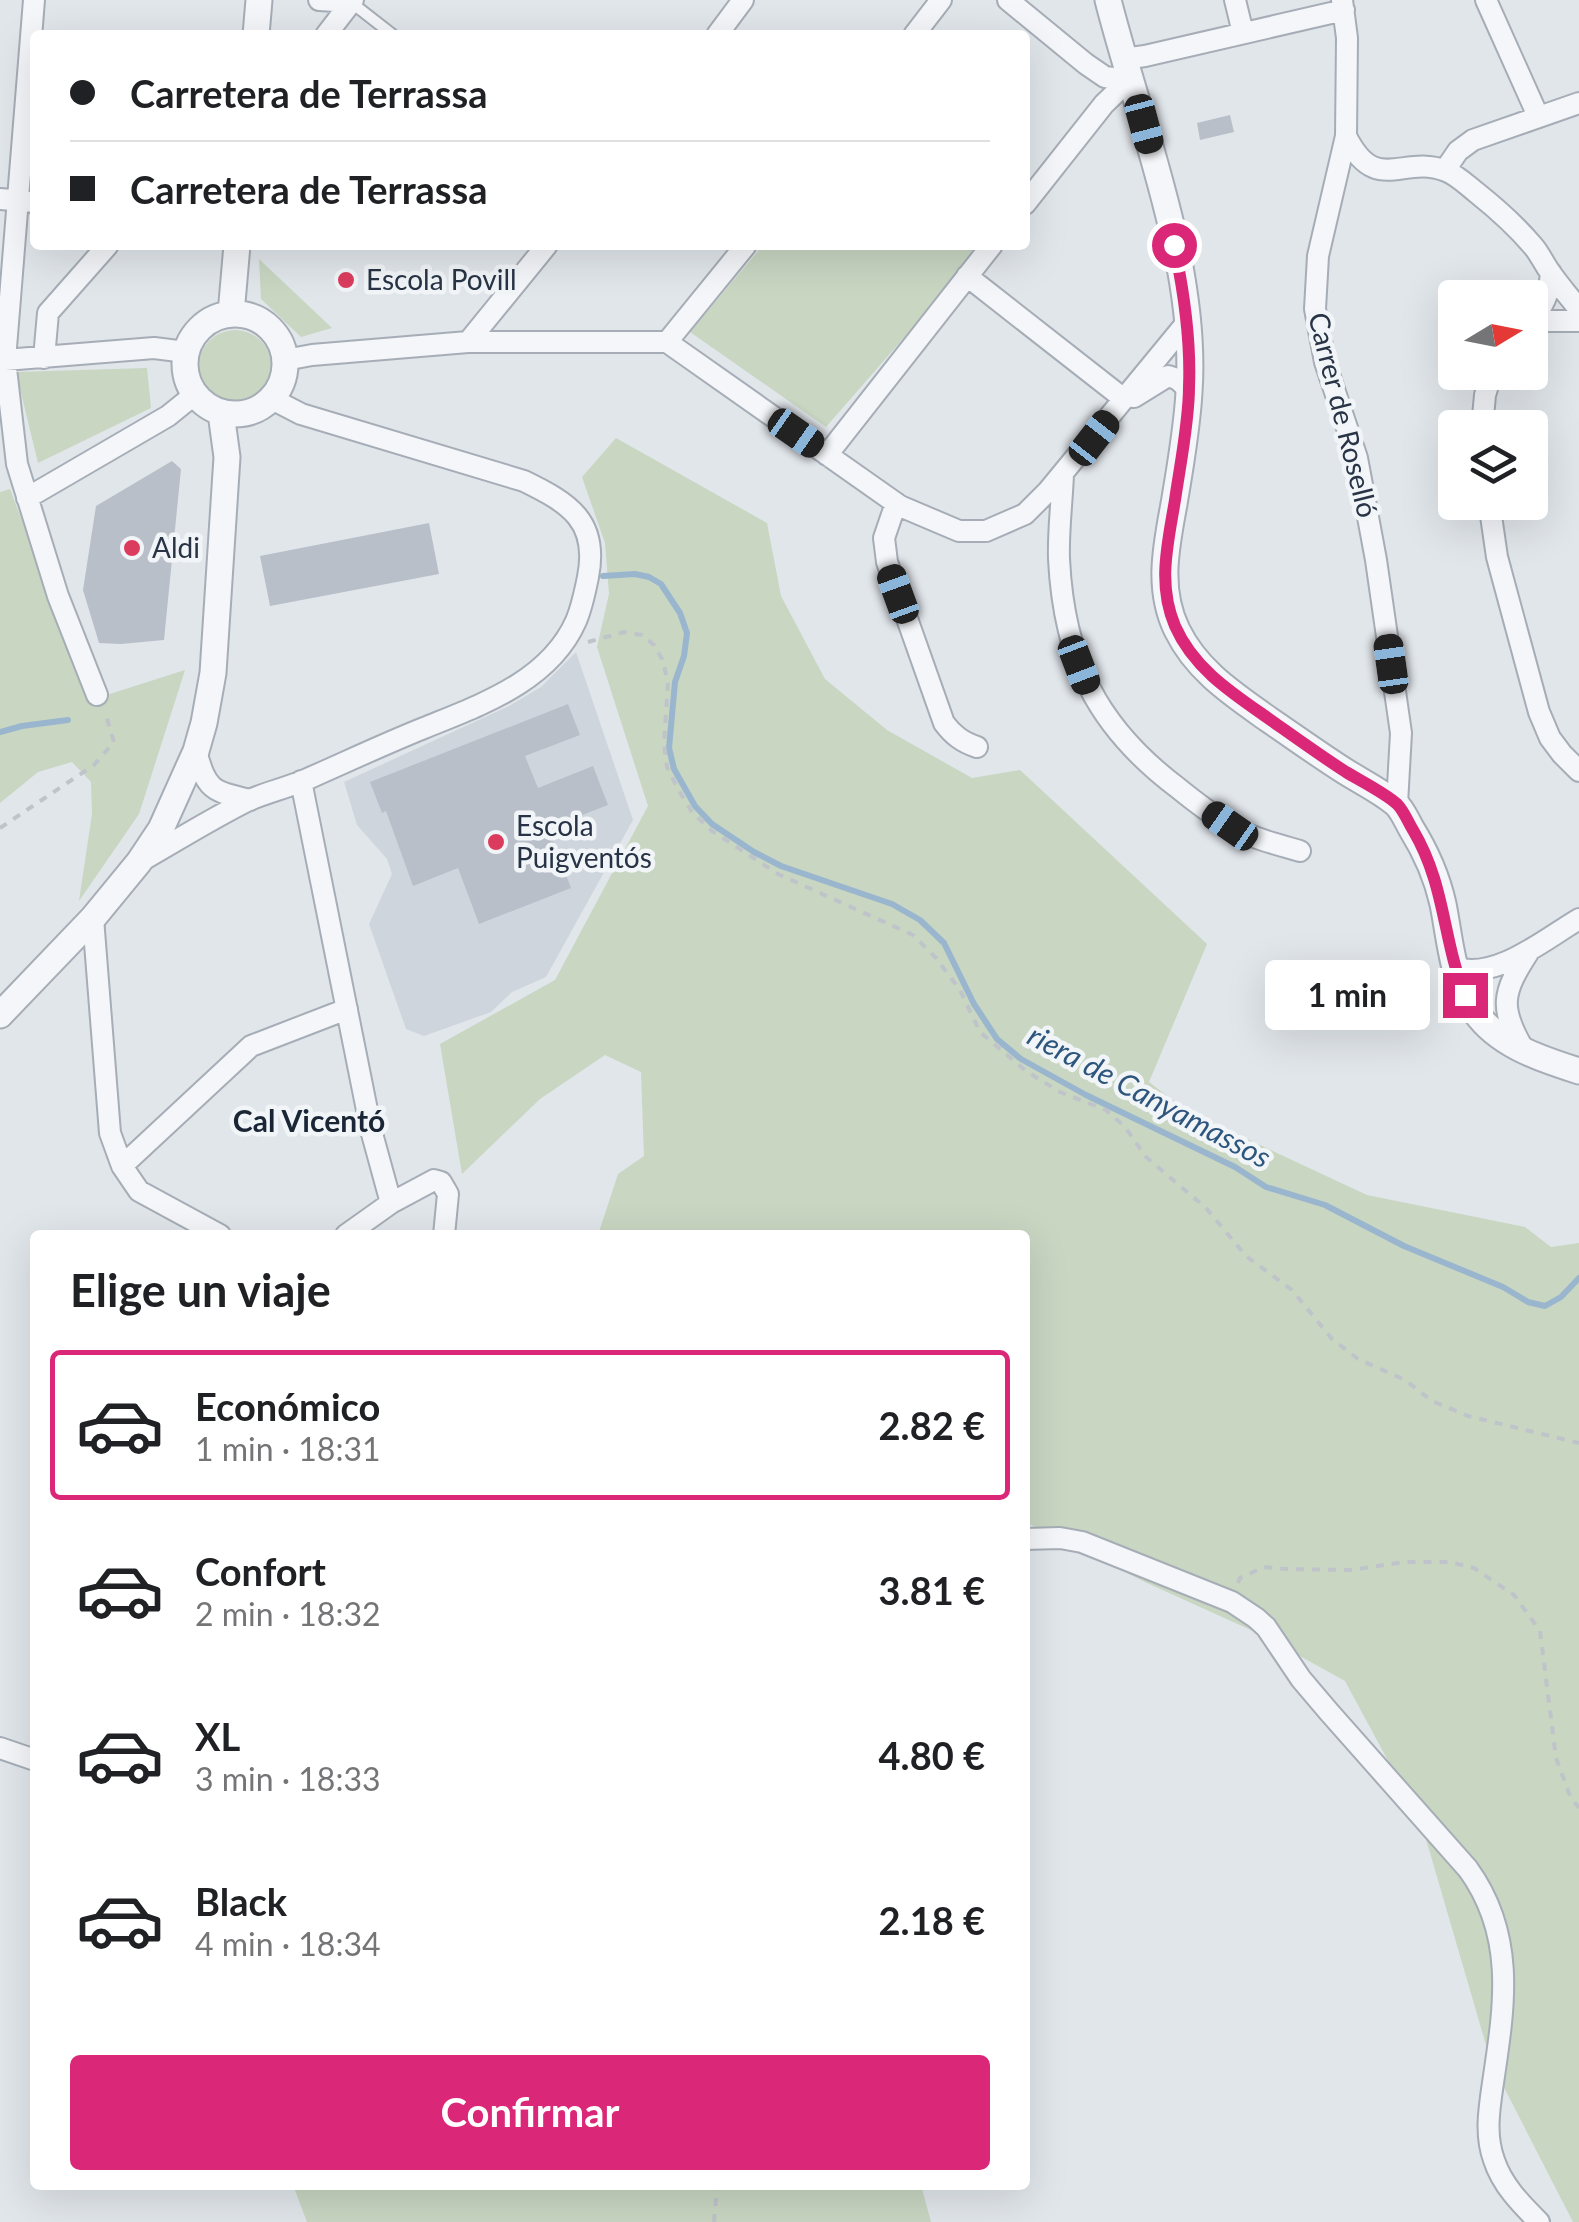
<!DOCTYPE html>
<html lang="es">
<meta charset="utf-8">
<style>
body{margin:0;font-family:Lato,sans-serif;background:#f6f6f6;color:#202124;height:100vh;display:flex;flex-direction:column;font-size:38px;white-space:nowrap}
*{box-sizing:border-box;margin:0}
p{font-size:32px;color:#757577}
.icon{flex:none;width:55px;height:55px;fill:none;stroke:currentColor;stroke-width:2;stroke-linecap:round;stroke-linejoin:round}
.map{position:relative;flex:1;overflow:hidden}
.panel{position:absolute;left:30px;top:1230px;width:1000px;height:960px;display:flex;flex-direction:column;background:#fff;border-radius:10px;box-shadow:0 10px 40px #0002}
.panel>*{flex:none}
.top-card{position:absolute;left:30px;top:30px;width:1000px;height:220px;border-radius:10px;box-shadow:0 10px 40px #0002;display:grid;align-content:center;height:220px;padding:0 40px;background:#fff}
.needle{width:65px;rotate:80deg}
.tools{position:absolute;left:1438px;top:280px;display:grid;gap:20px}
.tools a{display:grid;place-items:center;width:110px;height:110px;border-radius:10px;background:#fff;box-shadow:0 10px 40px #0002;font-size:50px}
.end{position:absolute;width:45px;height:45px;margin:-22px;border:12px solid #db2777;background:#fff;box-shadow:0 0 0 5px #fff}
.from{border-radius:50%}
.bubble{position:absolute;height:70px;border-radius:10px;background:#fff;box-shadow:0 10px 40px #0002;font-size:32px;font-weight:700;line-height:70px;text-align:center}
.car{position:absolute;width:30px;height:60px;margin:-30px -15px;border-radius:12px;box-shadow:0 0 8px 2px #0007;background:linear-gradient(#222 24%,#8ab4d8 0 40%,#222 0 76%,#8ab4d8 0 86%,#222 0)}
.top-card b{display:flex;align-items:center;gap:35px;height:95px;font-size:38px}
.top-card b+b{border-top:2px solid #e0e0e0}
.top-card i{width:25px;height:25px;background:#202124}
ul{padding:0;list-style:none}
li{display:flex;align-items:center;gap:30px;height:150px;margin:0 20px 15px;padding:0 20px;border:5px solid transparent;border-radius:10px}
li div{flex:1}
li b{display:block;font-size:38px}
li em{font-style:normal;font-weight:700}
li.selected{border-color:#db2777}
li>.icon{width:90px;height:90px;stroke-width:1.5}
h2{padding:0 40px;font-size:45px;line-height:120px}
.button{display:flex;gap:20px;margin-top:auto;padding:20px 40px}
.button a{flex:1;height:115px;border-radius:10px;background:#db2777;color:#fff;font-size:40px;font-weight:700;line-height:115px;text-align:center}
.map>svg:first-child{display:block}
.built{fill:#cfd5dd}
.green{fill:#c8d6c2}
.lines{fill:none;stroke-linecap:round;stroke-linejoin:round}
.stream{stroke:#99b6ce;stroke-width:6}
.building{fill:#b8bfc9}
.service-casing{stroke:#a6adb6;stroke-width:14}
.minor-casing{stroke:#a6adb6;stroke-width:24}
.tertiary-casing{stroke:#a6adb6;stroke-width:29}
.path{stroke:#bfc4ca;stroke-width:4;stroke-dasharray:8 8;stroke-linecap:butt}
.service{stroke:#f4f6f9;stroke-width:10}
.minor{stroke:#f4f6f9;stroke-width:20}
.tertiary{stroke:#f4f6f9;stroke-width:25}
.route{stroke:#db2777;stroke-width:12}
.poi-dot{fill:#db3c5d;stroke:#f1f5f8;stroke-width:4}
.labels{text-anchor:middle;stroke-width:9;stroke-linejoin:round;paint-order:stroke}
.poi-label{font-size:28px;fill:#283445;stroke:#f1f5f8;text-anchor:start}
.street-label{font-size:28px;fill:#283445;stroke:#f1f5f8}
.water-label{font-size:30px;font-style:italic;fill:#2e567d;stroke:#f1f5f8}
.neighbourhood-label{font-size:30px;font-weight:bold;fill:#1a2535;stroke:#f1f5f8}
</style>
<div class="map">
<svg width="1579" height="2222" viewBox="0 0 1579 2222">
<rect width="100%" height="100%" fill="#e1e6eb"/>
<path class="built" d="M576,652L633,820L546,977L512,992L491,1012L424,1036L406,1029L369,924L392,874L387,859L357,825L344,782L509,706L541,687Z"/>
<path class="green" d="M763,245H982L983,247L826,427L690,332Z
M259,259L332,328L301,337L261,299Z
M199 366a36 36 0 1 1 72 0a36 36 0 1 1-72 0Z
M147,368L151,408L38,463L16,372Z
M616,438L767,523L781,596L825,679L887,730L972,778L1020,770L1207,944L1149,1082L1174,1101L1213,1123L1367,1195L1525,1227L1551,1247L1579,1243V2222H1573L1491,2062L1421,1822L1345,1681L1262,1635L1147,1583L1025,1522V1235H598L618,1174L644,1156L641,1072L605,1055L540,1099L462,1174L440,1044L555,980L648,806L597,647L609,594L605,543L582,477Z
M10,489L91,700L185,670L139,814L79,901L92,814L91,782L72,762L38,772L0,803V492Z
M293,2185H921L931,2222H307Z"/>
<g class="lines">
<path class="stream" d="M603,576L635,574L649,577L661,584L680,613L687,633L684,656L675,682L669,748L674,769L695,806L712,824L754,852L781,866L892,904L920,920L944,943L974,1004L997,1039L1021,1059L1086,1095L1235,1167L1266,1187L1325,1205L1404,1246L1503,1287L1528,1302L1545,1306L1561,1297L1579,1278
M0,732L22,726L68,720"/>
</g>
<path class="building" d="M1230,115L1234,132L1200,140L1197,123Z
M172,461L181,469L164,640L121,644L99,643L83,590L96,506Z
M429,523L439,574L270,606L260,556Z
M568,704L580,735L525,756L538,788L593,766L608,805L548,828L571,888L479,924L458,868L413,886L386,811L382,813L370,782Z"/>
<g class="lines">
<g class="service-casing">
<path id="service" d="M352,3L393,35"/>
</g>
<g class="minor-casing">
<path id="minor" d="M34,0L5,360L17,464L58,596L97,695
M319,0L351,2
M1008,0L1086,64L1105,77L1129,80
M1235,0L1243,33
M1342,0L1347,38L1346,136L1318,256L1315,309L1325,362L1357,458L1376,560L1401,733L1397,804
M1486,0L1538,116
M326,35L353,0
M717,35L743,0
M914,35L941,0
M1123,59L1145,56L1344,10
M1346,136C1376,196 1402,154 1446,171C1457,175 1468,186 1477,193C1497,209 1517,227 1533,246C1540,254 1544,264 1550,272C1559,285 1569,297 1579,309
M1445,170L1458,151L1473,140L1579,103
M0,199L35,202
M1025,204L1104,104L1129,80
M967,276L1124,399
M1530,322C1544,306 1549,294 1551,273
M1530,325L1542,321H1579
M468,342L547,245
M667,342L746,245
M44,358L48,313L108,245
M285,360L312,355L468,342H667L900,506L959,531H986L1025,514L1048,491L1188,321
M0,366L5,360L154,348L186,352
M1134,397L1168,376L1177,379L1189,390
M1482,428L1485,395L1492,372
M827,455L992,245
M1063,474C1062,502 1058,531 1059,559C1064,660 1097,727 1178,788C1194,801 1211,814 1228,824C1250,838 1276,844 1300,851
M27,498L168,416L194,395
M1489,502L1497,557L1539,712L1550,738L1562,754L1579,771
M896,503L884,538L887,562L944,723C953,735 962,742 977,747
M196,751C207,790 211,791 250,800
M301,781L371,1130L391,1203
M141,861C176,841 211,819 247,801C265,793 286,788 305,780C344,763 384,744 424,728C480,705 549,682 576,621C582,607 585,592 588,577C599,521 569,503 524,481L301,414L272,399
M93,918L110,1133L122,1166L139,1191L220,1235
M1454,967C1494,982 1545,939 1579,919
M1524,1050C1499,1008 1502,993 1528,953
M122,1166L251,1046L347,1009
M346,1235L391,1203L434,1180L441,1182L448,1194L444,1235
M1025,1539L1060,1538L1082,1542L1232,1602L1256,1618L1266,1627L1301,1679L1329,1712L1468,1869C1515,1934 1505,2002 1494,2076C1490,2104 1484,2133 1494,2160C1502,2185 1521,2204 1539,2222
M0,1748L35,1760"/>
</g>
<g class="tertiary-casing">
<path id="tertiary" d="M1108,0C1139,122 1198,265 1189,392C1187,429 1180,468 1174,504C1166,547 1157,589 1177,630C1197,671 1233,694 1268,719C1293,736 1318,754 1343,770C1360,781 1379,790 1395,803C1402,809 1406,819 1411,828C1426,852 1437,877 1443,904C1451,944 1452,986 1480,1018C1504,1047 1544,1060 1579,1071
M256,35L259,0
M185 364a50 50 0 1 1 100 0a50 50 0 1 1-100 0Z
M231,314L237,245
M0,1015L93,918L139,862L161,829L196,751L204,723L213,673L227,457L221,413"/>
</g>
<path class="path" d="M588,642L624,632L642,635L654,645L662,659L668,682L664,744L667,767L679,791L692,812L712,831L778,874L913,935L936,958L960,990L980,1032L1026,1071L1060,1092L1106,1110L1125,1127L1146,1157L1206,1208L1246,1256L1292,1290L1332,1339L1358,1359L1405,1380L1432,1401L1468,1416L1579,1443
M0,828L94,765L114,742L105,712
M1238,1583L1240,1578L1264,1567L1285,1569L1351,1570L1404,1562H1450L1474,1568L1514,1595L1540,1631L1556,1758L1570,1796L1579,1808
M714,2222L717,2185"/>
<use href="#service" class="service"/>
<use href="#minor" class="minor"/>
<use href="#tertiary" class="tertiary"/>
</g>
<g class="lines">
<path class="route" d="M1174,245C1184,292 1191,339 1189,387C1189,422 1180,465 1175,500C1168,543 1157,584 1175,626C1193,667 1229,691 1265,716C1292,735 1318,754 1346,772C1361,781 1385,793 1397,804C1404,811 1408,822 1413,830C1446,886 1442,938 1465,995"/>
</g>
<g class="poi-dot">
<circle cx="346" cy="280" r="10"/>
<circle cx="132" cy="548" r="10"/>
<circle cx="496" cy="842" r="10"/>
</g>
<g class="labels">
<g class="poi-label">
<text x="366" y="290">Escola Povill</text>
<text x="152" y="558">Aldi</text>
<text x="516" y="836">Escola<tspan x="516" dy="32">Puigventós</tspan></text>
</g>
<g class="street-label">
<text transform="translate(1343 415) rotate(76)" y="10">Carrer de Roselló</text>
</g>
<g class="water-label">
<text transform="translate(1149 1097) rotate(28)" y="10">riera de Canyamassos</text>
</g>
<g class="neighbourhood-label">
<text x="309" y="1132">Cal Vicentó</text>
</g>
</g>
</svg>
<div class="tools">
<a><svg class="needle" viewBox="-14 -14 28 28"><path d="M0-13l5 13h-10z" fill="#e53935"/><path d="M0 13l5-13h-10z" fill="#757577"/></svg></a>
<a><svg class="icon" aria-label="layers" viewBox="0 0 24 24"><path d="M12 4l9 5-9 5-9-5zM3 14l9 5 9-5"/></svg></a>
</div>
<i class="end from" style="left:1174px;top:245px"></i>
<i class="end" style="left:1465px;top:995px"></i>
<div class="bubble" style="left:1265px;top:960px;width:165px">1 min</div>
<i class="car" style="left:1144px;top:124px;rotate:165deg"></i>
<i class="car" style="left:796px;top:433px;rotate:125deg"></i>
<i class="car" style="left:1094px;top:438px;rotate:38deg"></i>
<i class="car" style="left:898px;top:594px;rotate:340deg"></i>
<i class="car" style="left:1391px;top:664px;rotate:352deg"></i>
<i class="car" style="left:1079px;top:665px;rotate:159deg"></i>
<i class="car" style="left:1230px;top:826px;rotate:305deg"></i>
<div class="top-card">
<b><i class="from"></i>Carretera de Terrassa</b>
<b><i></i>Carretera de Terrassa</b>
</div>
<section class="panel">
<h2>Elige un viaje</h2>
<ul>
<li class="selected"><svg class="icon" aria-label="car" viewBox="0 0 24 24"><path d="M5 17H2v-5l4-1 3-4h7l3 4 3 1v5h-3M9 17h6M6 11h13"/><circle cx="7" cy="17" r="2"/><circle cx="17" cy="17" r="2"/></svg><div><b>Económico</b><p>1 min · 18:31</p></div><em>2.82 €</em></li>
<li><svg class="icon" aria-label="car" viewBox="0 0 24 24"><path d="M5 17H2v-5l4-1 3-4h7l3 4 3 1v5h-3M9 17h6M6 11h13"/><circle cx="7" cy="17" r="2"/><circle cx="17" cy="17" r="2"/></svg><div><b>Confort</b><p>2 min · 18:32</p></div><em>3.81 €</em></li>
<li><svg class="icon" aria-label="car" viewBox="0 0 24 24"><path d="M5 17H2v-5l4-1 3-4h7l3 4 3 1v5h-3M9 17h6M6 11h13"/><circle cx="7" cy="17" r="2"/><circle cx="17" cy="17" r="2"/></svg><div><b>XL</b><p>3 min · 18:33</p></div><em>4.80 €</em></li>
<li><svg class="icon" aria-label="car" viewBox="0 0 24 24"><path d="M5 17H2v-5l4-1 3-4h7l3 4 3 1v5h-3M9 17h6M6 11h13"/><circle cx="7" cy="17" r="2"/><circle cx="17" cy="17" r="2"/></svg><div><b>Black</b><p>4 min · 18:34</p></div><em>2.18 €</em></li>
</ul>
<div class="button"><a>Confirmar</a></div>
</section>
</div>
